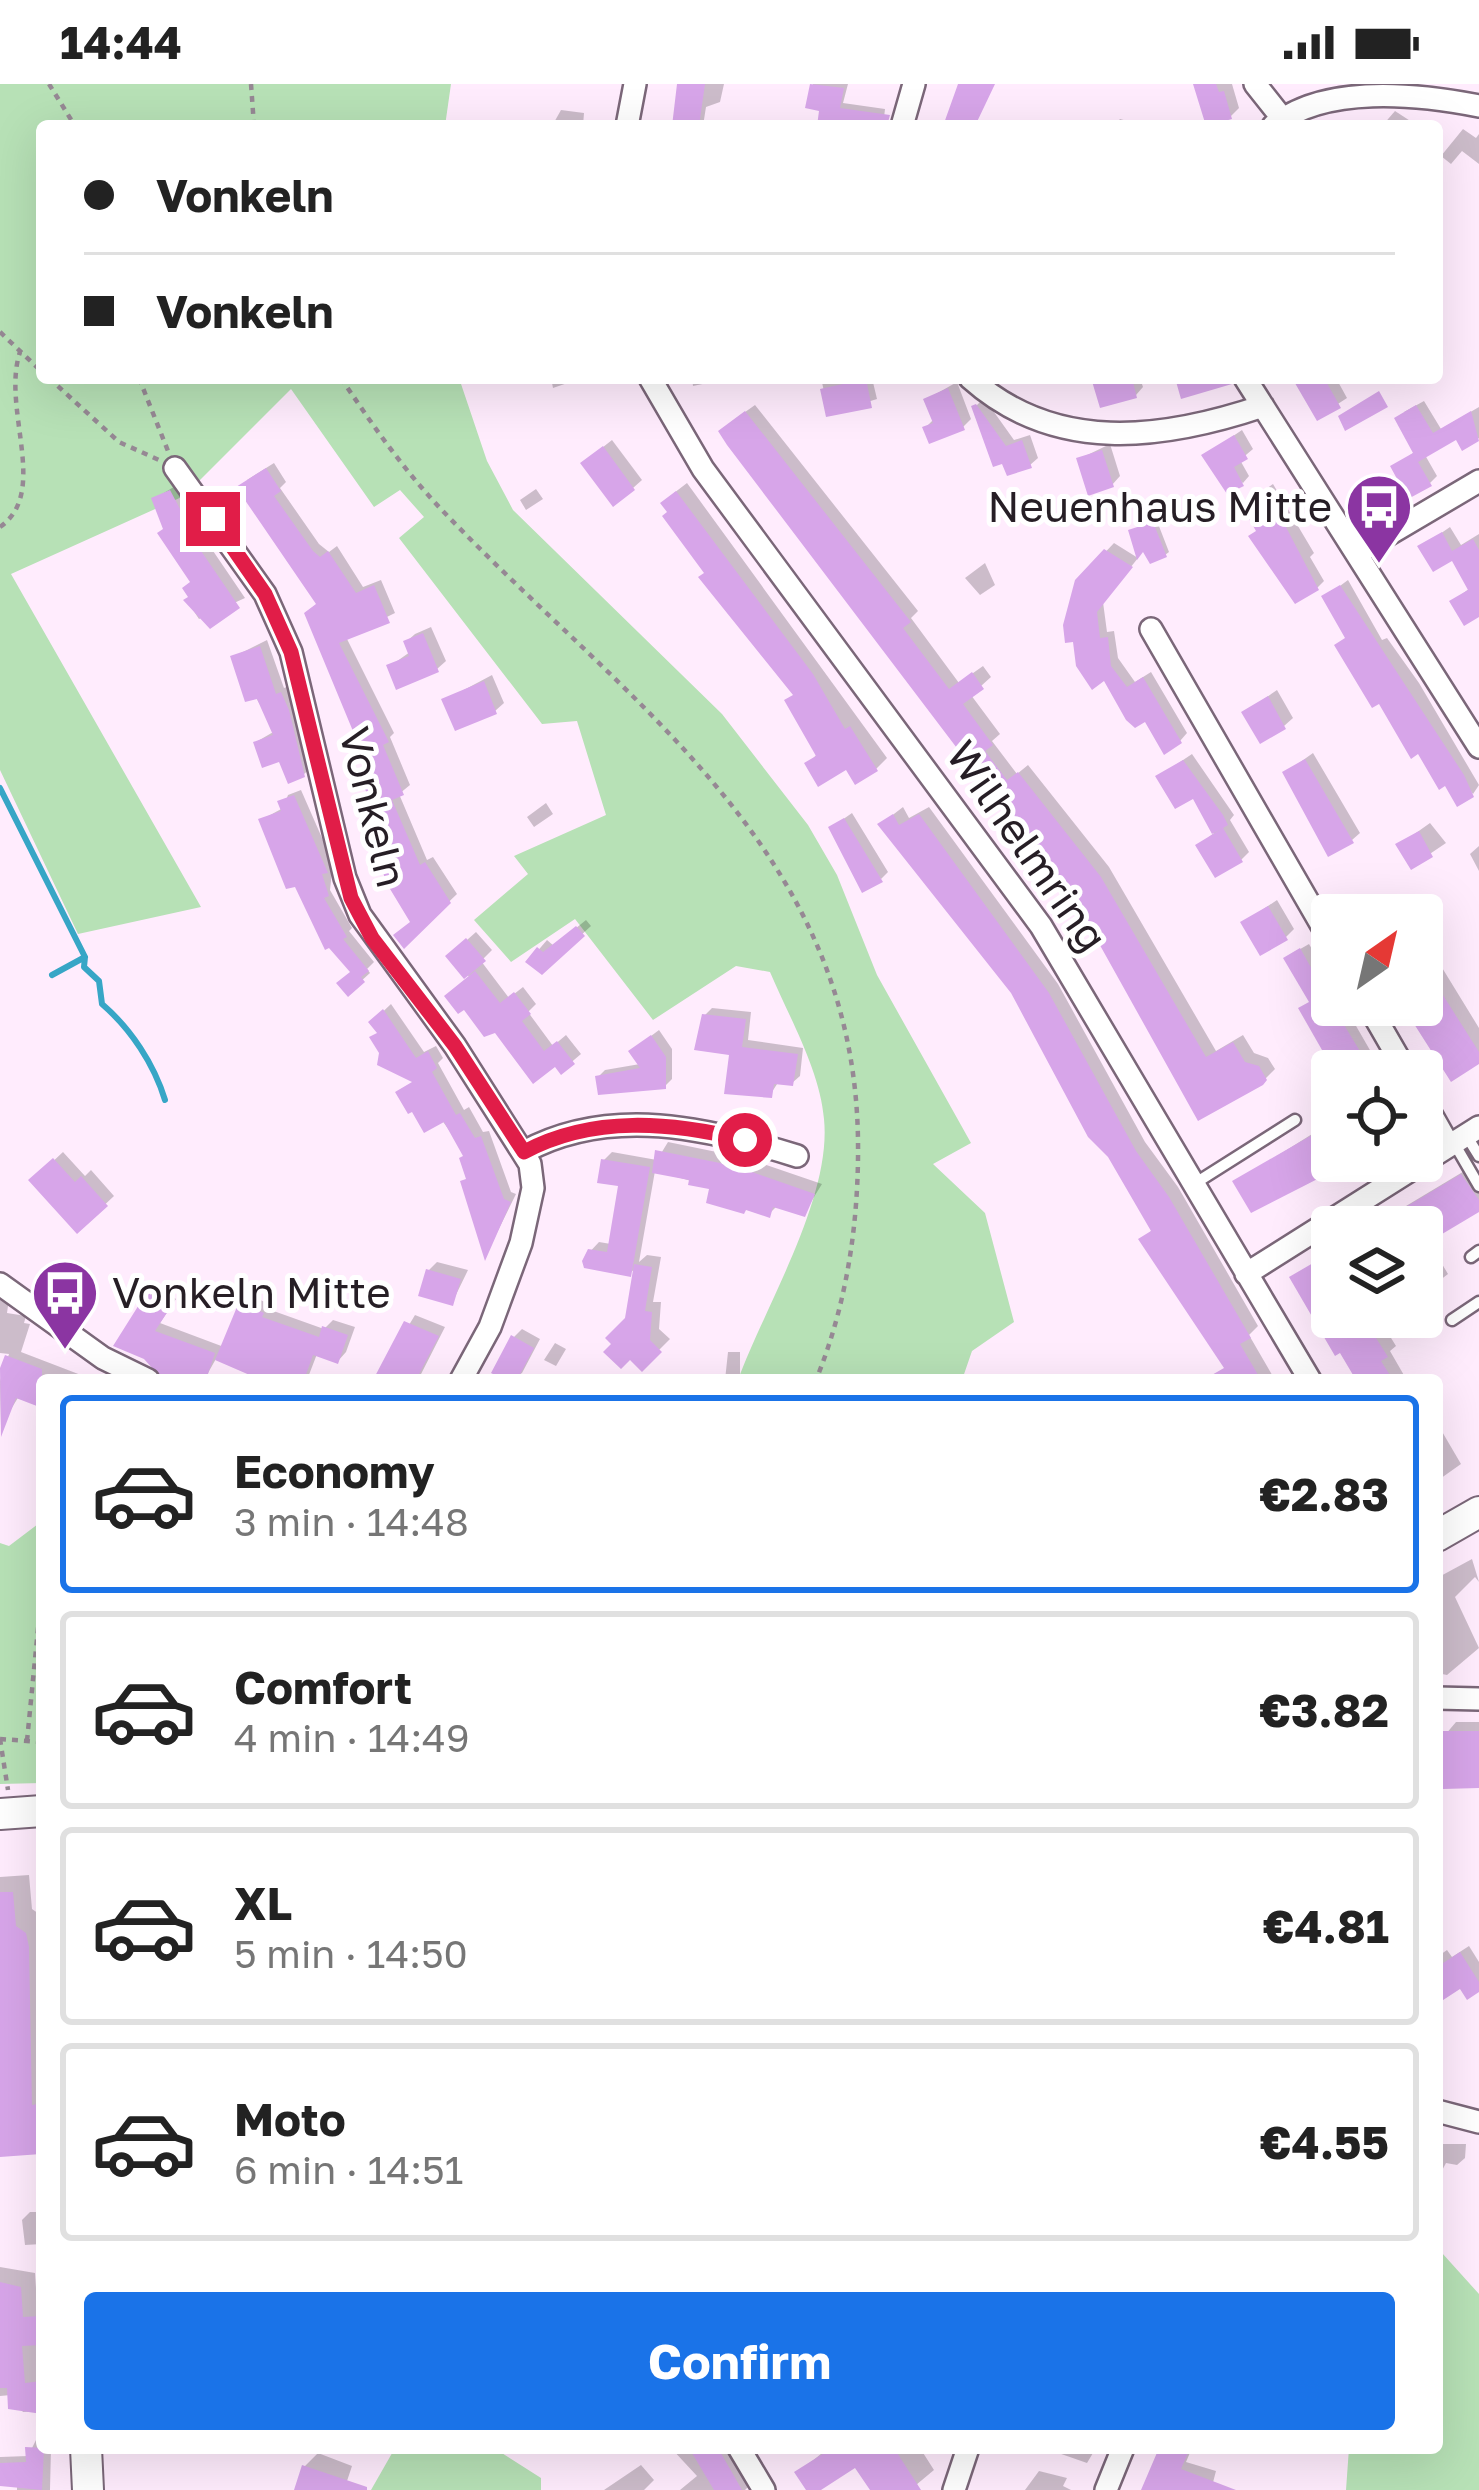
<!DOCTYPE html>
<meta charset="utf-8">
<style>
body{margin:0;font-family:"Golos Text",sans-serif;background:#f2f2f2;color:#222;height:100vh;display:flex;flex-direction:column;font-size:45px;white-space:nowrap}
*{box-sizing:border-box;margin:0}
p{font-size:39px;color:#767676}
.icon{flex:none;width:66px;height:66px;fill:none;stroke:currentColor;stroke-width:2;stroke-linecap:round;stroke-linejoin:round}
.map{position:relative;flex:1;overflow:hidden}
.panel{position:absolute;left:36px;top:1290px;width:1407px;height:1080px;display:flex;flex-direction:column;background:#fff;border-radius:12px;box-shadow:0 12px 48px #0002}
.panel>*{flex:none}
.guide{position:absolute;left:36px;top:36px;width:1407px;height:264px;border-radius:12px;box-shadow:0 12px 48px #0002;display:grid;align-content:center;height:264px;padding:0 48px;background:#fff}
.needle{width:78px;rotate:34deg}
.buttons{position:absolute;left:1311px;top:810px;display:grid;gap:24px}
.buttons a{display:grid;place-items:center;width:132px;height:132px;border-radius:12px;background:#fff;box-shadow:0 12px 48px #0002;font-size:60px}
.end{position:absolute;width:54px;height:54px;margin:-27px;border:15px solid #e11d48;background:#fff;box-shadow:0 0 0 6px #fff}
.from{border-radius:50%}
.guide b{display:flex;align-items:center;gap:42px;height:114px;font-size:45px}
.guide b+b{border-top:3px solid #e0e0e0}
.guide i{width:30px;height:30px;background:#222}
ul{padding:21px 0 0;list-style:none}
li{display:flex;align-items:center;gap:36px;height:198px;margin:0 24px 18px;padding:0 24px;border:6px solid #e0e0e0;border-radius:12px}
li div{flex:1}
li b{display:block;font-size:45px}
li em{font-style:normal;font-weight:700}
li.current{border-color:#1a73e8}
li>.icon{width:108px;height:108px;stroke-width:1.5}
.primary-button{display:flex;gap:24px;margin-top:auto;padding:24px 48px}
.primary-button a{flex:1;height:138px;border-radius:12px;background:#1a73e8;color:#fff;font-size:48px;font-weight:700;line-height:138px;text-align:center}
.status{display:flex;justify-content:space-between;align-items:center;height:84px;padding:0 60px;background:#fff;direction:ltr}
.status svg{height:33px;fill:currentColor}
.map>svg:first-child{display:block}
.green{fill:#b7e1b6}
.shadow{fill:#0003}
.lines{fill:none;stroke-linecap:round;stroke-linejoin:round}
.stream{stroke:#37a6c6;stroke-width:6}
.building{fill:#d7a5e9}
.service-casing{stroke:#7b6779;stroke-width:15}
.minor-casing{stroke:#7b6779;stroke-width:26}
.secondary-casing{stroke:#7b6779;stroke-width:34}
.path{stroke:#968894;stroke-width:4.5;stroke-dasharray:6 6;stroke-linecap:butt}
.service{stroke:#fff;stroke-width:10}
.minor{stroke:#fff;stroke-width:21}
.secondary{stroke:#fff;stroke-width:30}
.route{stroke:#e11d48;stroke-width:15}
.labels{text-anchor:middle;stroke-width:10;stroke-linejoin:round;paint-order:stroke}
.poi-label{font-size:42px;fill:#261e25;stroke:#fff;text-anchor:end}
.street-label{font-size:42px;fill:#261e25;stroke:#fff}
</style>
<div class="status"><b>14:44</b><svg viewBox="0 0 49 12"><path d="M0 12V9h3v3zM5 12V6h3v6zM10 12V3h3v9zM15 12V0h3v12zM26 1h20v11H26zM47 4h2v5h-2z"/></svg></div>
<div class="map">
<svg width="1479" height="2406" viewBox="0 0 1479 2406">
<rect width="100%" height="100%" fill="#ffecfd"/>
<path class="green" d="M0,0H451L445,42H42V294H459L487,377L513,426L722,630L808,741L837,791L877,891L971,1059L933,1080L985,1129L1014,1238L972,1267L962,1296H738C765,1222 832,1114 824,1035C820,986 789,933 770,888L736,882L653,936L575,835L511,878L474,836L528,790L514,772L606,731L577,637L542,640L399,454L424,433L400,406L374,423L291,305L184,412L11,490L201,823L78,850L0,686Z
M42,1437V1699L0,1700V1459L9,1462Z
M1442,2169L1479,2210V2406H1346L1349,2364H1437V2176Z
M395,2364H494L541,2394V2406H371Z"/>
<path class="shadow" d="M681,0H724L720,18L706,23L703,42H675Z
M813,0H848L843,19L885,25L883,42H820L822,25L809,22Z
M1195,0H1232L1239,24L1231,32Z
M561,26L584,29L583,42H552Z
M1395,27L1418,42H1382Z
M1120,35L1145,42H1114Z
M1463,45L1476,54L1479,50V80L1462,67L1451,80L1441,72Z
M551,294H582L553,304Z
M692,294H731L693,302Z
M821,294H872L877,315L829,330Z
M1100,294H1140L1143,303L1136,311Z
M1296,294H1336L1347,314L1318,333Z
M957,298L971,335L963,343L925,344L934,335L927,315Z
M984,314L1014,356L1030,351L1038,374L1030,381L1009,388L975,323Z
M1424,317L1441,345L1479,323V354L1464,363L1457,352L1425,371L1437,392L1430,399L1393,383L1416,367L1404,328Z
M755,321L918,527L911,534L959,599L983,582L991,593L971,611L1000,650L992,657L1017,690L1028,681L1109,783L1216,967L1243,951L1254,969L1268,974L1275,985L1262,998L1199,1033L1085,827L731,338Z
M1242,346L1253,365L1240,376L1249,392L1243,399L1205,371Z
M612,356L642,396L633,404L593,371Z
M1110,360L1120,392L1112,401L1079,375Z
M274,379L286,398L280,404L319,460L329,468L337,462L363,503L381,496L395,529L346,553L394,649L390,653L410,701L399,710L427,776L433,773L457,810L404,861L413,838L373,752L384,744L366,698L374,689L319,519L247,396Z
M687,399L887,674L876,685L808,680L818,669L795,609L708,488L674,409Z
M1273,400L1314,469L1310,473L1324,497L1317,504L1258,445L1244,420Z
M177,401L193,430L190,433L245,514L199,535L187,517L193,497L154,415Z
M536,405L543,415L526,426L520,416Z
M1157,437L1169,468L1165,471L1131,447Z
M1450,443L1461,461L1479,450V531L1453,517L1470,504L1453,473L1421,463Z
M1114,459L1138,474L1103,518L1107,548L1114,547L1118,574L1135,598L1151,588L1187,649L1180,657L1146,634H1129L1078,497Z
M985,479L995,501L980,511L965,494Z
M1348,496L1382,556L1387,554L1419,599L1479,701L1473,710L1348,552L1325,513Z
M431,543L446,577L437,585L390,582L410,568L406,558L415,550Z
M267,556L284,604L289,602L312,683L304,690L256,658L275,647L233,573Z
M492,591L504,619L495,627L445,616Z
M1277,606L1293,634L1284,642L1245,628Z
M1313,669L1360,749L1352,756L1285,689Z
M1192,670L1234,731L1230,736L1249,768L1241,776L1199,761L1214,749L1194,711L1159,692Z
M301,706L333,779L330,806L352,844L349,847L374,878L367,885L370,889L348,909L353,887L261,736L283,724L288,711Z
M546,719L553,730L534,743L527,733Z
M903,723L909,734L929,723L1058,900L1145,1058L1178,1103L1258,1242L1249,1251L1275,1296H1233L1142,1156L1153,1145L1013,907L881,740Z
M852,729L888,788L881,795L832,743Z
M1430,739L1446,759L1412,782L1399,761Z
M1479,762V787L1470,770Z
M1390,811L1401,830L1424,816L1434,835L1422,846V831H1360Z
M1277,816L1294,845L1286,853L1244,838Z
M586,836L591,842L542,887L529,877L547,856L554,862Z
M476,848L492,866L481,877L509,914L523,903L536,920L528,928L553,962L566,951L581,970L561,987L449,872Z
M1422,851L1479,944V977L1408,921H1422Z
M1309,860L1332,900V921H1344L1382,987H1338L1295,868Z
M391,920L424,968L436,962L443,974L438,979L464,1026L469,1023L483,1048L489,1047L511,1108L516,1110L486,1171L466,1070L372,938Z
M712,924L751,928L748,956L803,964L800,992L792,999L779,997L770,1011L705,931Z
M659,946L672,965V995L665,1002L598,993L605,986L640,980L639,961Z
M1328,1040L1332,1077H1342L1252,1125L1236,1098Z
M668,1058L746,1074L822,1100L804,1129L777,1122L769,1130L713,1103L655,1087L639,1178L647,1171L661,1173L653,1218H661L659,1245L670,1255L642,1283L628,1235L636,1184L630,1189L585,1173L599,1158L611,1160L622,1100L604,1076L612,1068L657,1076Z
M63,1068L85,1092L91,1086L114,1112L78,1146L33,1096Z
M1471,1083L1479,1095V1125L1422,1161V1143H1371Z
M1332,1167V1233H1386L1380,1236L1396,1262L1390,1267L1405,1293L1401,1296H1360L1293,1194Z
M1422,1167L1429,1177L1439,1175L1448,1190L1422,1210Z
M437,1178L468,1186L452,1219L429,1186Z
M157,1202L176,1215L160,1239L224,1263L250,1212L270,1220L268,1225L324,1245L333,1236L355,1243L346,1268L338,1277L317,1270L307,1296H281L217,1273L204,1296L117,1260Z
M0,1212L9,1215L7,1229L26,1232L24,1239L30,1240L21,1268L94,1296H42V1321L19,1312L1,1342L0,1297L9,1270L0,1269Z
M415,1231L445,1243L418,1296H376Z
M522,1245L540,1255L522,1289L510,1296L514,1253Z
M555,1259L566,1265L556,1282L544,1276Z
M728,1268H740V1296H725Z
M1437,1339L1461,1380L1437,1397Z
M1472,1475L1479,1498L1475,1493L1455,1513L1479,1564L1447,1591L1437,1589V1494Z
M1456,1638H1479V1701L1437,1678V1651H1445Z
M29,1791L32,1825L42,1832V2065L0,2070V1793Z
M1469,1862L1479,1878V1904L1461,1901L1437,1915V1873L1447,1866L1452,1873Z
M1437,2060H1466L1465,2074L1457,2081L1446,2079L1437,2096Z
M30,2128H42V2160L25,2161L22,2136Z
M0,2183L35,2189L37,2219H42V2258H37L42,2327L23,2328L11,2311L0,2312Z
M36,2356L51,2364L50,2406H17V2398L0,2399V2373L28,2372Z
M671,2364H735L754,2397L745,2406H680L697,2392Z
M828,2364H920L934,2386L910,2406H873L856,2380L811,2406L799,2388Z
M1044,2364H1096L1087,2379Z
M1161,2364H1192L1186,2378L1216,2387L1211,2406H1144Z
M318,2369L352,2382L344,2406H297L305,2382Z
M641,2381L654,2396L644,2406H604Z
M1039,2387L1067,2394L1063,2402L1071,2406H1025Z"/>
<g class="lines">
<path class="stream" d="M0,704L85,873L84,883L99,897L102,920C131,945 154,980 165,1016
M52,891L85,873"/>
</g>
<path class="building" d="M677,0H705L699,42H672Z
M810,0L844,4L840,24L890,31L887,42H817L819,27L805,24Z
M958,0H995L975,42H943Z
M1193,0H1216L1219,8L1224,7L1232,35L1206,42Z
M1091,294H1132L1137,314L1100,324Z
M1175,294H1230L1232,300L1181,315Z
M1292,294H1324L1341,324L1317,337Z
M866,295L872,324L826,333L820,305Z
M948,304L965,346L929,360L922,343L933,339L923,315Z
M1379,307L1388,323L1345,347L1338,332Z
M976,320L1006,362L1022,356L1032,384L1007,392L1002,380L993,383L971,322Z
M1416,321L1433,349L1471,327L1479,357L1462,367L1456,356L1418,378L1432,402L1408,415L1390,382L1413,369L1394,334Z
M745,327L911,538L903,544L949,605L972,588L984,605L963,620L993,661L985,667L1007,696L1018,688L1101,793L1206,973L1233,958L1245,978L1259,982L1267,996L1263,1001L1198,1037L1082,829L727,361L718,347Z
M1234,351L1248,375L1234,383L1244,402L1227,410L1201,371Z
M603,362L635,406L613,423L580,379Z
M1102,366L1114,403L1088,412L1076,374Z
M266,384L281,407L274,412L313,467L320,473L328,467L356,509L374,501L390,539L339,559L389,658L383,661L404,711L392,716L420,781L425,778L451,819L404,865L393,851L410,838L387,800L370,752L381,747L362,697L372,693L304,529L316,520L236,403Z
M1266,405L1319,506L1295,520L1248,452L1256,447L1240,419Z
M170,406L188,440L184,442L240,524L210,545L183,516L188,513L182,504L190,498L157,449L163,445L151,414Z
M676,407L813,590L845,645L850,642L878,687L855,701L846,686L818,703L804,679L816,672L784,616L793,611L698,493L704,489L662,432L667,428L660,419Z
M1153,438L1167,473L1150,480L1143,468L1137,476L1128,446Z
M1442,448L1452,467L1473,455L1479,466V533L1464,542L1449,517L1468,506L1452,477L1433,488L1417,462Z
M1104,465L1133,483L1097,528L1100,554L1108,553L1111,582L1127,603L1143,593L1182,659L1164,671L1145,638L1135,644L1126,636L1104,597L1092,606L1076,582L1073,558L1065,559L1063,541L1075,496Z
M1340,501L1464,691L1474,713L1457,723L1445,702L1439,706L1418,670L1411,675L1379,620L1372,624L1334,561L1345,554L1321,512Z
M423,549L439,588L396,606L386,581L409,572L403,557Z
M260,562L276,610L281,608L289,626L305,693L288,700L279,678L262,684L253,658L273,651L257,615L245,618L230,572Z
M484,597L497,630L455,647L441,615Z
M1268,612L1286,645L1260,660L1241,628Z
M1305,675L1354,759L1328,773L1282,688Z
M1183,676L1223,731L1228,741L1223,744L1243,778L1215,794L1195,761L1223,744L1212,750L1193,715L1175,725L1155,692Z
M294,711L328,789L322,790L329,812L324,814L347,853L343,855L369,887L361,893L365,898L348,913L336,899L350,888L329,864L325,866L295,803L286,805L258,735L281,727L277,717Z
M893,730L899,741L919,730L1049,909L1136,1067L1169,1113L1251,1254L1240,1260L1261,1296H1203L1224,1284L1138,1155L1151,1147L1108,1073L1088,1053L1011,909L877,740Z
M844,734L883,798L862,809L828,743Z
M1419,747L1433,773L1411,786L1395,760Z
M1268,822L1288,856L1260,872L1240,838Z
M576,842L585,852L542,891L525,878L537,863L543,868Z
M466,854L486,877L464,895L445,872Z
M1300,864L1332,921L1372,987H1334L1298,924L1309,918L1283,874Z
M1422,878L1479,968V980L1451,998L1402,921H1422Z
M475,887L500,919L514,908L531,930L522,937L544,967L557,957L575,980L561,991L555,983L533,1000L495,949L484,953L464,926L458,930L444,912Z
M383,925L416,974L428,967L437,984L432,988L456,1031L460,1029L475,1054L481,1052L504,1115L511,1118L485,1177L460,1097L466,1095L459,1074L463,1072L444,1038L424,1049L412,1028L408,1030L395,1008L412,998L377,981L379,969L369,953L377,949L368,938Z
M702,930L746,935L742,963L798,970L793,1002L774,1000L772,1014L724,1010L729,971L694,966Z
M651,951L666,973V1005L598,1011L595,992L640,984L628,967Z
M1319,1047L1332,1077L1341,1083L1251,1129L1232,1097Z
M655,1066L735,1082L815,1110L805,1133L773,1123L770,1134L746,1126L744,1130L706,1119L709,1105L688,1101L689,1096L652,1089Z
M53,1074L75,1098L81,1092L108,1122L77,1150L28,1096Z
M601,1075L650,1083L631,1193L584,1184L582,1177L588,1165L607,1168L618,1102L597,1099Z
M1461,1090L1479,1116V1128L1422,1162V1143H1372Z
M1332,1168V1233H1391L1371,1246L1388,1273L1381,1277L1393,1296H1356L1340,1269L1335,1272L1289,1193Z
M634,1180L652,1183L645,1227L652,1228L650,1256L662,1268L642,1288L630,1276L621,1285L603,1268L611,1260L605,1254L625,1234Z
M426,1185L461,1195L453,1222L418,1212Z
M147,1208L170,1224L155,1247L215,1269L206,1296L177,1290L176,1296H163L144,1275L113,1262Z
M239,1218L264,1229L262,1233L319,1253L322,1242L348,1251L338,1280L313,1271L304,1296H261L215,1276Z
M404,1237L439,1252L431,1267L416,1296H373Z
M511,1251L534,1264L517,1296H504L491,1289Z
M5,1271L42,1285V1324L16,1314L1,1353L0,1284Z
M1442,1647H1479V1704L1443,1705Z
M0,1808H13L16,1842L26,1849L29,1863L32,2021L38,2020L41,2070L0,2073Z
M1460,1868L1479,1898V1908L1467,1916L1460,1905L1437,1920V1883Z
M0,2198L21,2203L23,2233L42,2232V2261L22,2262L25,2299L42,2297V2330L8,2325L7,2304H0Z
M25,2363L44,2364L42,2406L0,2402V2379L26,2378Z
M689,2364H718L742,2406H714Z
M832,2364H894L921,2406H870L855,2384L821,2406H806L794,2388Z
M1159,2364H1190L1181,2385L1236,2406H1141Z
M302,2381L367,2403V2406H294Z"/>
<g class="lines">
<g class="service-casing">
<path id="service" d="M1466,1051L1479,1072
M1454,1059L1479,1102
M1194,1100L1295,1036
M1471,1173L1479,1167
M1422,1176L1425,1174
M1452,1236L1479,1218"/>
</g>
<g class="minor-casing">
<path id="minor" d="M1255,0L1282,34
M627,42L635,0
M902,42L914,0
M1273,42C1325,0 1418,10 1479,22
M650,294L703,385L1041,842L1310,1296
M970,294C1055,370 1162,356 1263,322
M1245,294L1479,663
M175,384L265,510L291,568L345,794L360,831L455,962L530,1080L533,1104L521,1159L490,1243L461,1296
M1357,469L1479,397
M1151,545L1332,859
M1368,921L1406,987
M1422,1014L1449,1062
M524,1068C610,1021 708,1044 797,1072
M1246,1190L1479,1043
M0,1200L103,1274L148,1296
M1437,1614L1479,1615
M1437,2027L1479,2038
M739,2364L764,2406
M954,2406L968,2364
M1106,2406L1123,2364"/>
</g>
<g class="secondary-casing">
<path id="secondary" d="M1437,1452L1479,1428
M0,1730L42,1727
M86,2364L88,2406"/>
</g>
<path class="path" d="M49,0L75,42
M251,0L254,42
M0,248L42,288
M49,294L119,358L159,376
M139,294L168,367
M341,294C371,339 403,385 440,424C622,616 854,762 858,1056C859,1138 847,1220 816,1296
M0,443C50,408 1,325 20,268
M0,1655L8,1706
M0,1655L42,1658
M27,1657L42,1504"/>
<use href="#service" class="service"/>
<use href="#minor" class="minor"/>
<use href="#secondary" class="secondary"/>
</g>
<g class="lines">
<path class="route" d="M213,435L265,510L291,568L351,814L372,854L455,962L524,1068C593,1031 671,1038 745,1056"/>
</g>
<defs>
<g id="bus-pin" transform="scale(3.45)"><path d="M0 17L-7.5 6A9.5 9.5 0 1 1 7.5 6Z" fill="#8b35a2" stroke="#fff"/><path d="M-5-6H5V4H4V6H2V4H-2V6H-4V4H-5ZM-3.5-4V0h7V-4ZM-3.5 1.2v1.5H-2V1.2ZM2 1.2v1.5H3.5V1.2Z" fill="#fff"/></g>
</defs>
<g fill-rule="evenodd">
<use href="#bus-pin" x="1379" y="423"/>
<use href="#bus-pin" x="65" y="1209"/>
</g>
<g class="labels">
<g class="poi-label">
<text x="1332" y="438">Neuenhaus Mitte</text>
<text x="112" y="1224" text-anchor="start">Vonkeln Mitte</text>
</g>
<g class="street-label">
<text transform="translate(373 723) rotate(76)" y="15">Vonkeln</text>
<text transform="translate(1027 762) rotate(55)" y="15">Wilhelmring</text>
</g>
</g>
</svg>
<div class="buttons">
<a><svg class="needle" viewBox="-14 -14 28 28"><path d="M0-13l5 13h-10z" fill="#e53935"/><path d="M0 13l5-13h-10z" fill="#767676"/></svg></a>
<a><svg class="icon" aria-label="locate" viewBox="0 0 24 24"><circle cx="12" cy="12" r="6"/><path d="M12 2v4M12 18v4M2 12h4M18 12h4"/></svg></a>
<a><svg class="icon" aria-label="layers" viewBox="0 0 24 24"><path d="M12 4l9 5-9 5-9-5zM3 14l9 5 9-5"/></svg></a>
</div>
<i class="end from" style="left:745px;top:1056px"></i>
<i class="end" style="left:213px;top:435px"></i>
<div class="guide">
<b><i class="from"></i>Vonkeln</b>
<b><i></i>Vonkeln</b>
</div>
<section class="panel">
<ul>
<li class="current"><svg class="icon" aria-label="car" viewBox="0 0 24 24"><path d="M5 17H2v-5l4-1 3-4h7l3 4 3 1v5h-3M9 17h6M6 11h13"/><circle cx="7" cy="17" r="2"/><circle cx="17" cy="17" r="2"/></svg><div><b>Economy</b><p>3 min · 14:48</p></div><em>€2.83</em></li>
<li><svg class="icon" aria-label="car" viewBox="0 0 24 24"><path d="M5 17H2v-5l4-1 3-4h7l3 4 3 1v5h-3M9 17h6M6 11h13"/><circle cx="7" cy="17" r="2"/><circle cx="17" cy="17" r="2"/></svg><div><b>Comfort</b><p>4 min · 14:49</p></div><em>€3.82</em></li>
<li><svg class="icon" aria-label="car" viewBox="0 0 24 24"><path d="M5 17H2v-5l4-1 3-4h7l3 4 3 1v5h-3M9 17h6M6 11h13"/><circle cx="7" cy="17" r="2"/><circle cx="17" cy="17" r="2"/></svg><div><b>XL</b><p>5 min · 14:50</p></div><em>€4.81</em></li>
<li><svg class="icon" aria-label="car" viewBox="0 0 24 24"><path d="M5 17H2v-5l4-1 3-4h7l3 4 3 1v5h-3M9 17h6M6 11h13"/><circle cx="7" cy="17" r="2"/><circle cx="17" cy="17" r="2"/></svg><div><b>Moto</b><p>6 min · 14:51</p></div><em>€4.55</em></li>
</ul>
<div class="primary-button"><a>Confirm</a></div>
</section>
</div>
